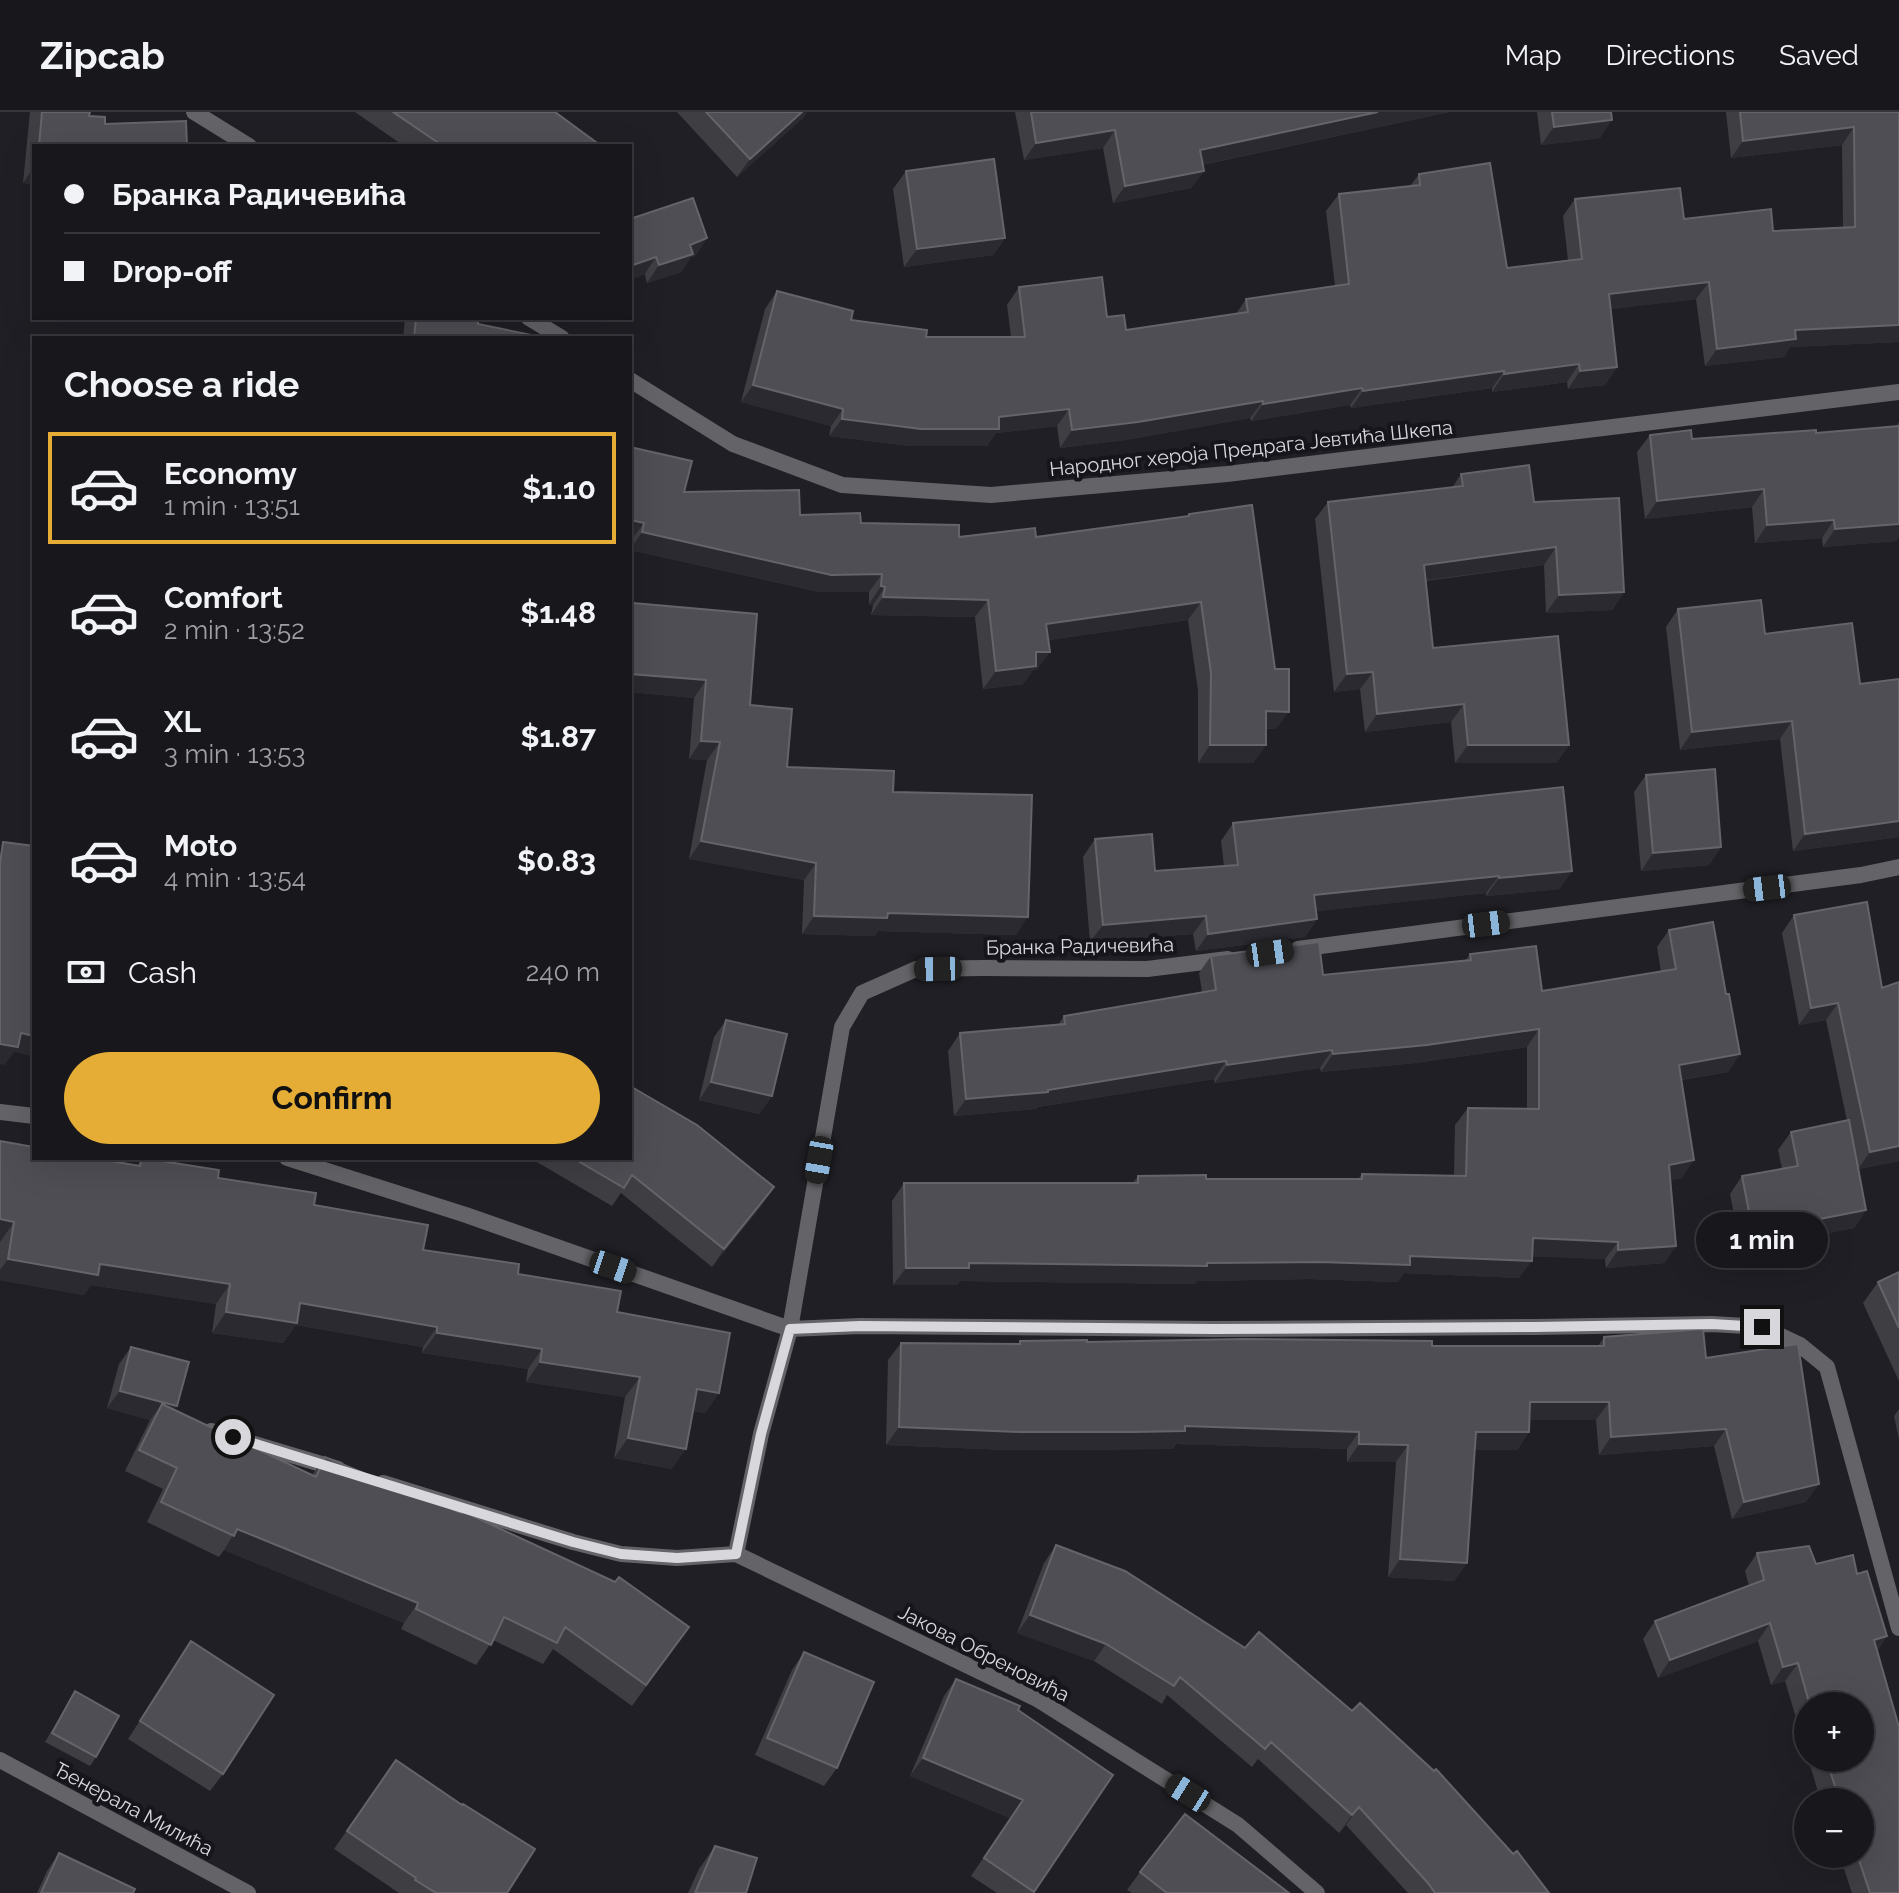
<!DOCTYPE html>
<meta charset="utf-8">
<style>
body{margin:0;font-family:Raleway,sans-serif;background:#242429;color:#f1f3f6;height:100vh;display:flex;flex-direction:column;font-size:30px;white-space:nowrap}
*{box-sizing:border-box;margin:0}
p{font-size:26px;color:#9e9fa3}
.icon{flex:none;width:44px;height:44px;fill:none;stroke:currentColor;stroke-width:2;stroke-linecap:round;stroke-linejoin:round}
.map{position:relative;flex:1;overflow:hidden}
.drawer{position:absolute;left:32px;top:224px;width:600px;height:824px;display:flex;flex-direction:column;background:#17171c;border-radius:0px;box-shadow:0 8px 32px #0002,0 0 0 2px #36363b}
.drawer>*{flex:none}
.top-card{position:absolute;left:32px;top:32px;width:600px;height:176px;border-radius:0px;box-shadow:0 8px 32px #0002,0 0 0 2px #36363b;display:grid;align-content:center;height:176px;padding:0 32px;background:#17171c}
.buttons{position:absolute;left:1794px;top:1580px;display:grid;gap:16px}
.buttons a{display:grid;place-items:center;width:80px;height:80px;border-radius:50%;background:#17171c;box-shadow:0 8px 32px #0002,0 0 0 2px #36363b;font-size:40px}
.end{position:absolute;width:36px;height:36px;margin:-18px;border:10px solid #d8d8dc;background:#111;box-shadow:0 0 0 4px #111}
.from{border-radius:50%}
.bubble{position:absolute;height:56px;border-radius:28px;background:#17171c;box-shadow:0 8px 32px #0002,0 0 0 2px #36363b;font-size:26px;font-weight:700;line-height:56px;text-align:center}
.car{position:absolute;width:24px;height:48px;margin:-24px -12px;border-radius:10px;box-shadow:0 0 6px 2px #0007;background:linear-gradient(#222 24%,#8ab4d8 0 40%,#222 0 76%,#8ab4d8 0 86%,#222 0)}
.top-card b{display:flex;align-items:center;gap:28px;height:76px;font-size:30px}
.top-card b+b{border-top:2px solid #36363b}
.top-card i{width:20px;height:20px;background:#f1f3f6}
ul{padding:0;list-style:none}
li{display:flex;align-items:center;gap:24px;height:112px;margin:0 16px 12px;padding:0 16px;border:4px solid transparent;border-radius:0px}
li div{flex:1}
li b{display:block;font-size:30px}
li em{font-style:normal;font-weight:700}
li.on{border-color:#e5ad35}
li>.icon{width:72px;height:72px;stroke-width:1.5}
h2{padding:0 32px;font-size:36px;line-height:96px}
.pay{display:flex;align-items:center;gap:20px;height:88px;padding:0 32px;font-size:30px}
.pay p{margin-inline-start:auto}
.action{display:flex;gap:16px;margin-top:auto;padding:16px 32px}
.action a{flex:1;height:92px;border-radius:48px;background:#e5ad35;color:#111;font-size:32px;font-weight:700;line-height:92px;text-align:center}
header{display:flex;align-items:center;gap:48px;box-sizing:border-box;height:112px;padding:0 40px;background:#17171c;border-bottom:2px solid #36363b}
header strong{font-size:38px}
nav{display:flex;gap:44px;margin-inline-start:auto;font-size:28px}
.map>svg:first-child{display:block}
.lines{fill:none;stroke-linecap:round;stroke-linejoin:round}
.street{stroke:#646367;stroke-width:16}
.wall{fill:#3f3e43}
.shaded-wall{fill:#2b2a30}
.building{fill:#4f4e54;stroke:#646469;stroke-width:2}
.route{stroke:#d8d8dc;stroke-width:10}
.labels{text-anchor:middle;stroke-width:8;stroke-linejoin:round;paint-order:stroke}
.street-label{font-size:20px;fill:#d8d8dc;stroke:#16151b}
</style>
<header>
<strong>Zipcab</strong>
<nav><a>Map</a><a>Directions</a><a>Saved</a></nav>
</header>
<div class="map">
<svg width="1899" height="1781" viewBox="0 0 1899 1781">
<rect width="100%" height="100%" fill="#1f1f25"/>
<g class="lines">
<path class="street" d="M194,0L249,34
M529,206L562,226
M630,268L733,332L842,373L991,383L1227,362L1899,280
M1298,837L1861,763L1899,755
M0,1000L34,1004
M287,1046L466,1103L790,1217L860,1214L1213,1217L1535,1215L1712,1212L1762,1215L1800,1233L1827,1255L1899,1516
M211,1319L338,1357
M383,1371L573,1430L621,1442L677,1446L736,1442L761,1322L790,1217L842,915L862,881L916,857L983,856L1147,857L1228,847
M736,1442L1037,1587L1238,1713L1317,1781
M0,1648L248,1781"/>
</g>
<path class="wall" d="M30,0H90L89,4L105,12L187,34H34V72L23,71Z
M355,0H555L599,34H404Z
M677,0H807L803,6L737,65Z
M1015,0H1449L1202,53L1204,59L1191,76L1113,91L1103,36L1024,48Z
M1537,0H1611L1600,26L1541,33Z
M1726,0H1899V230L1790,235L1784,245L1705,254L1696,187L1611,197L1617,255L1605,273L1568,277L1567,270L1492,280V276L1351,296L1350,293L1251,309L1250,306L1125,328L1060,336L1057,314L996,321L987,334H909L829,324L831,314L741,290L765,197L777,179L851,208L926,225H1011L1007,193L1019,175L1107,205L1126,218L1236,202L1246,187L1335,174L1326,99L1339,82L1410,74L1419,62L1507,156L1568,148L1563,104L1575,87L1684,107L1773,119L1843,115L1842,33L1731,46Z
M906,59L1005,126L993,143L904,155L893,77Z
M630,107L707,126L695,144L691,145L681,160L647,171Z
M405,206H478V212L546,226H403Z
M1899,310V425L1896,429L1823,435L1822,426L1755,431L1752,395L1645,407L1637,340L1650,323L1692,327L1816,321L1896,314Z
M630,335L684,380L800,403L959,425H1036L1187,405L1189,402L1276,617H1266V633L1253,651H1198V579L1188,508L1048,528L1037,558H1033L1023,572L983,577L975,505L871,503L873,493L869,492V480H819L630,438L631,428Z
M1461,362L1534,390L1624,480L1612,498L1546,501L1544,453L1426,469L1433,536L1569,633L1556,651H1455L1451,610L1365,620L1360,577L1334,580L1315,407L1328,390L1452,376Z
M633,491L750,593L787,655L893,680L1016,823L878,819L875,824L802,822L804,768L689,747L707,648L689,647L694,586L630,580V495Z
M1678,497L1765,522L1860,572L1899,725L1793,739L1780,627L1680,638L1666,515Z
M1646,663L1721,735L1709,753L1641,759L1634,680Z
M1563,675L1560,777L1486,784V781L1316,799L1317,807L1305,825L1196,839L1193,822L1090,830L1083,745L1095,727L1155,759L1224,754L1221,729L1233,711Z
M1867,790L1899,1049L1858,1057L1866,1098L1854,1116L1741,1138L1730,1082L1742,1064L1782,1057L1778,1038L1791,1020L1847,1009L1826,908L1799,913L1782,821L1794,803Z
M1669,818L1726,882L1740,942L1728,960L1681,968L1682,1066L1670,1068L1676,1134L1664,1151L1606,1156L1605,1147L1532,1144L1519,1166L1404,1161L1398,1170L1308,1167L1197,1169L1195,1172L960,1169L957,1173H893L892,1089L904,1071H1133L1138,1064L1206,1067H1358L1362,1062L1454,1064L1455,1013L1468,996L1527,997V935L1415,951L1321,960L1320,956L1215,971L1214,967L1038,995L1036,997L954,1004L948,939L960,921L1058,913L1064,904L1202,880L1199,861L1211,844L1323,863L1466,848L1470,842L1542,879L1661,860L1657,835Z
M726,908L772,984L759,1002L699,988L714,925Z
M0,1029L137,1054L142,1046L314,1093L423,1138L518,1162L617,1200L719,1281L705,1301L693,1299L672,1357L614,1346L625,1285L526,1270L528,1257L422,1241L423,1235L296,1213L283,1231L212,1221L216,1192L91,1173L84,1183L0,1168Z
M530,1046H630L762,1093L712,1155L621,1081L612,1094Z
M1899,1160V1269L1863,1191L1878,1170Z
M1604,1225L1706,1246L1806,1390L1732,1407L1714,1334L1599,1343L1596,1308H1530L1529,1320L1517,1338H1475L1467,1451L1454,1469L1388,1465L1396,1350H1347V1337L1176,1332L1173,1337L1008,1338L886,1333L888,1248L901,1231L1018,1232L1020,1229L1432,1234H1598Z
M131,1235L174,1298L312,1363L325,1345L689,1515L632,1594L553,1537L543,1552L493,1528L476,1553L401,1517L404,1511L224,1438L219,1445L147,1410L163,1377L125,1359L150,1308L107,1296L119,1252Z
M1899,1297V1327L1894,1304Z
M1056,1433L1549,1781H1408L1346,1713L1339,1721L1258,1647L1252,1655L1167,1583L1162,1592L1094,1549L1017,1521L1044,1451Z
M1757,1441L1816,1452L1857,1462L1887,1524L1877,1539L1899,1781H1852L1839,1742H1860V1690H1821L1808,1646H1860V1594H1808V1646L1785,1569L1771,1573L1758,1529L1658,1566L1643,1527L1655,1509L1749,1474L1745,1459Z
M191,1529L223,1662L210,1679L128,1627Z
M804,1540L837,1656L824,1674L755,1643L792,1558Z
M956,1567L1018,1598L1113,1663L1033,1781H997L971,1764L1010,1706L910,1664L944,1584Z
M75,1579L96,1645L90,1654L45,1630Z
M396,1648L507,1781H399L334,1737Z
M715,1734L746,1781H688L699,1757Z
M59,1741L133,1781H37L47,1759Z
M1140,1760L1289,1781H1132L1127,1778Z"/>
<path class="shaded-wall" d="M802,0H807L803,6L737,65L750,47Z
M1378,0H1449L1187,56L1200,38Z
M1612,8L1600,26L1541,33L1554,15Z
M1854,15L1842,33L1731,46L1743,29Z
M1115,18L1103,36L1024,48L1036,31Z
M34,55V72L23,71Z
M1204,59L1191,76L1113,91L1125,74Z
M707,126L695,144L691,145L681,160L647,171L659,153L690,133Z
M1005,126L993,143L904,155L917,137Z
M656,145L644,163L630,168V154Z
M1709,170L1696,187L1597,199L1609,182Z
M1899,213V230L1790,235L1784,245L1705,254L1717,237L1795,218Z
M1579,252L1567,270L1492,280L1504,262Z
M1617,255L1605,273L1568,277L1580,259Z
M1504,259L1492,276L1351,296L1363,279Z
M753,273L843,297L831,314L741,290Z
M1362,276L1350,293L1251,309L1263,292Z
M1263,289L1250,306L1125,328L1060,336L1072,318Z
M1069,297L1057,314L996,321L987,334H909L829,324L842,307L999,305Z
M1764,377L1752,395L1645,407L1657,389Z
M630,408L644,411L631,428H630Z
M1834,408L1822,426L1755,431L1767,413Z
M1899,412V425L1896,429L1823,435L1835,417Z
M642,420L882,462L869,480H819L630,438Z
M1556,435L1544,453L1412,470L1424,453Z
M881,474L885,475L873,493L869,492Z
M1624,480L1612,498L1546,501L1559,483Z
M883,485L988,488L975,505L871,503Z
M1201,490L1188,508L1034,530L1046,512Z
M1036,540H1050L1037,558H1033L1023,572L983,577L996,559Z
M1373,560L1360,577L1334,580L1347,562Z
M630,562L706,568L694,586L630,580Z
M1464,592L1451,610L1365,620L1377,602Z
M1266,599L1289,600L1276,617L1253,616Z
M1792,609L1780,627L1680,638L1692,620Z
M701,629L720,630L707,648L689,647Z
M1210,633H1266L1253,651H1198Z
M1468,633H1569L1556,651H1455Z
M1899,709V725L1793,739L1805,722Z
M701,729L816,751L804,768L689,747Z
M1721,735L1709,753L1641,759L1653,741Z
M1572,759L1560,777L1486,784L1499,766Z
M1499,764L1486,781L1302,801L1314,783Z
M888,801L1028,805L1016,823L878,819L875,824L802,822L814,804Z
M1206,804L1193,822L1090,830L1103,813Z
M1317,807L1305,825L1196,839L1208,822Z
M1838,891L1826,908L1799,913L1811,896Z
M1539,917L1527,935L1415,951L1321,960L1333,942Z
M21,921L34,924V945L14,940L5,953L0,952V932Z
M1332,938L1320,956L1215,971L1227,953Z
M1740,942L1728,960L1666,970L1679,953Z
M1226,949L1214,967L1038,995L1036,997L954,1004L966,987L1048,978Z
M711,970L772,984L759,1002L699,988Z
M1899,1034V1049L1858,1057L1870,1040Z
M1694,1048L1682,1066L1657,1070L1669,1053Z
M774,1075L762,1093L712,1155L724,1137Z
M1866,1098L1854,1116L1741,1138L1753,1120Z
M0,1107L14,1110L0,1130Z
M1533,1126L1618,1130L1605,1147L1520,1144Z
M1676,1134L1664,1151L1606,1156L1618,1138Z
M1410,1144L1532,1149L1519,1166L1404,1161L1398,1170L1308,1167L1197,1169L1195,1172L960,1169L957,1173H893L906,1156L969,1151H1207Z
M8,1147L100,1152L230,1172L216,1192L91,1173L84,1183L0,1168V1158Z
M300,1191L437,1215L423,1235L296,1213L283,1231L212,1221L226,1200Z
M437,1221L542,1237L528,1257L422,1241Z
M540,1250L640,1265L625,1285L526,1270Z
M697,1277L719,1281L705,1301L683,1297Z
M120,1279L177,1294L164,1312L162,1292L150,1308L107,1296Z
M1530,1290H1609L1596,1308H1518Z
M1185,1314L1359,1320L1347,1337L1176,1332L1173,1337L1008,1338L886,1333L899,1315Z
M1726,1317L1714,1334L1599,1343L1611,1325Z
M1476,1320H1529L1517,1338H1464Z
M628,1326L686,1337L672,1357L614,1346Z
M1359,1332L1408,1333L1396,1350H1347Z
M1819,1372L1806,1390L1732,1407L1744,1390Z
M237,1417L418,1491L404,1511L224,1438Z
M1400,1447L1467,1451L1454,1469L1388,1465Z
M1030,1503L1106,1532L1094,1549L1017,1521Z
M1770,1511L1758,1529L1658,1566L1670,1548Z
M1887,1524L1875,1542L1874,1528Z
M1798,1551L1785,1569L1771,1573L1783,1555Z
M923,1646L1023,1688L1010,1706L910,1664Z
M1359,1695L1346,1713L1339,1721L1352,1703Z"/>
<path class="building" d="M42,0H90L89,4L105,5V12L186,9L187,34H39Z
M393,0H555L600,33L599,34H443Z
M706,0H802L750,47Z
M1031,0H1378L1200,38L1204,59L1125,74L1115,18L1036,31Z
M1552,0H1611L1612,8L1554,15Z
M1740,0H1899V213L1795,218L1796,227L1717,237L1709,170L1609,182L1617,255L1580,259L1579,252L1504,262V259L1363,279L1362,276L1263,292V289L1138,310L1072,318L1069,297L999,305V317H921L842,307L843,297L753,273L777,179L853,199L851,208L927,218L926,225H1025L1019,175L1102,165L1107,205L1124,203L1126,218L1248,200L1246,187L1349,172L1339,82L1420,73L1419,62L1490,51L1507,156L1582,147L1575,87L1680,76L1684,107L1771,97L1773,119L1855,115L1854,15L1743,29Z
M994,47L1005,126L917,137L906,59Z
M693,86L707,126L690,133L693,142L659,153L656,145L630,154V107Z
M416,206H478V212L546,226H414Z
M1899,314V412L1835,417L1834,408L1767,413L1764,377L1657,389L1650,323L1691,318L1692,327L1816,318V321Z
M630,335L692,349L684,380L799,378L800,403L860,401L861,411L959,413V425L1035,416L1036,425L1189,404V402L1252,393L1275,557H1289V600L1266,599V633H1210L1211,561L1201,490L1046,512L1050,540H1036V554L996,559L988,488L883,485L885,475L881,474L882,462L831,463L642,420L644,411L630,408Z
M1529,353L1534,390L1619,386L1624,480L1559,483L1556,435L1424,453L1433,536L1558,524L1569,633H1468L1464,592L1377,602L1373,560L1347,562L1328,390L1463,374L1461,362Z
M1761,488L1765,522L1852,511L1860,572L1899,567V709L1805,722L1792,609L1692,620L1678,497Z
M633,491L757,502L750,593L792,597L787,655L894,659L893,680L1032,683L1028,805L888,801L887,806L814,804L816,751L701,729L720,630L701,629L706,568L630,562V523Z
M1715,657L1721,735L1653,741L1646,663Z
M1563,675L1572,759L1499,766V764L1314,783L1317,807L1208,822L1206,804L1103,813L1095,727L1152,722L1155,759L1238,753L1233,711Z
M3,730L34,734V924L21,921L18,935L0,932V751Z
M1867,790L1882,876L1899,870V1034L1870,1040L1838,891L1811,896L1794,803Z
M1713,810L1726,882H1729L1740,942L1679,953L1694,1048L1669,1053L1676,1134L1618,1138V1130L1533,1126L1532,1149L1410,1144V1153L1320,1150L1207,1151V1154L969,1151V1156H906L904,1071H1138V1064L1206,1063V1067H1362V1062L1466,1064L1468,996L1539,997V917L1427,933L1333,942L1332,938L1227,953L1226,949L1048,978V980L966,987L960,921L1065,912L1064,904L1216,878L1211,844L1319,830L1323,863L1471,848L1470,842L1536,834L1542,879L1676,857L1669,818Z
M726,908L787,922L772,984L711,970Z
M630,974L697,1013L774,1075L724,1137L632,1063L624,1076L573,1046H630Z
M1849,1008L1866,1098L1753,1120L1742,1064L1798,1054L1791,1020Z
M0,1029L34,1035V1046H94L140,1054L142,1046L219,1058L218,1066L316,1081L314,1093L428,1113L423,1138L519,1152L518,1162L621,1179L617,1200L730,1221L719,1281L697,1277L686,1337L628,1326L640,1265L540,1250L542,1237L437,1221V1215L300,1191L297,1211L226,1200L230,1172L100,1152L98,1163L8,1147L14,1110L0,1107Z
M1899,1160V1216L1878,1170Z
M1703,1217L1706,1246L1798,1232L1819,1372L1744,1390L1726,1317L1611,1325L1609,1290H1530L1529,1320H1476L1467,1451L1400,1447L1408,1333L1359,1332V1320L1185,1314V1319L1133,1320H1020L899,1315L901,1231L1020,1232V1229L1087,1228V1230L1242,1227L1432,1229V1234H1604V1225Z
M131,1235L189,1250L177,1294L120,1279Z
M162,1292L316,1365L325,1345L461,1401L462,1399L615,1470L619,1465L689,1515L646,1573L565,1515L557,1531L504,1505L491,1533L416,1497L418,1491L237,1417L234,1424L161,1390L177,1356L139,1338Z
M1056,1433L1125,1459L1245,1536L1259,1520L1352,1599L1360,1591L1434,1659L1436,1657L1513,1742L1517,1739L1549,1781H1435L1428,1771L1359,1695L1352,1703L1271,1630L1265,1637L1180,1565L1174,1574L1106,1532L1030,1503Z
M1809,1434L1816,1452L1853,1443L1857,1462L1867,1459L1887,1524L1874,1528L1899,1615V1781H1870L1857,1742H1860V1690H1840L1826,1646H1860V1594H1810L1798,1551L1783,1555L1770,1511L1670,1548L1655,1509L1764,1468L1757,1441Z
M191,1529L274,1583L223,1662L140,1609Z
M804,1540L874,1570L837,1656L767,1626Z
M956,1567L1020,1594L1018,1598L1113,1663L1034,1780L984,1746L1023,1688L923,1646Z
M75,1579L119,1604L96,1645L52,1621Z
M396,1648L462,1693L463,1692L535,1737L507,1781H436L415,1768L416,1766L347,1719Z
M1185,1702L1289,1781H1167L1140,1760Z
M715,1734L757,1746L746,1781H695Z
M59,1741L135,1777L133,1781H41Z"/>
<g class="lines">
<path class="route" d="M233,1325L573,1430L621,1442L677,1446L736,1442L761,1322L790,1217L860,1214L1213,1217L1535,1215L1712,1212L1762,1215"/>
</g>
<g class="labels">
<g class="street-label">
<text transform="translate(1251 336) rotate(-6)" y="7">Народног хероја Предрага Јевтића Шкепа</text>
<text transform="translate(1080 834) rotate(-1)" y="7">Бранка Радичевића</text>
<text transform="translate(984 1541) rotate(27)" y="7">Јакова Обреновића</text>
<text transform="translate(134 1697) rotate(28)" y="7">Ђенерала Милића</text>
</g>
</g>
</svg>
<div class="buttons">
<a>+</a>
<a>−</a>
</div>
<i class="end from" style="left:233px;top:1325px"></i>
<i class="end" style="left:1762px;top:1215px"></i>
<div class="bubble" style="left:1696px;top:1100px;width:132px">1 min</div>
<i class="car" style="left:1767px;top:776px;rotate:263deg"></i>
<i class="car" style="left:1486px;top:812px;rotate:83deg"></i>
<i class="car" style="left:1270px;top:841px;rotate:82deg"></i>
<i class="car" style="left:938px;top:857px;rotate:269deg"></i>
<i class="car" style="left:819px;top:1048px;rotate:190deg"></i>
<i class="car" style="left:613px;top:1155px;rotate:109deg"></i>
<i class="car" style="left:1188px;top:1681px;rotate:302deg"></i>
<div class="top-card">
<b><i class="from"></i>Бранка Радичевића</b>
<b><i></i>Drop-off</b>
</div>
<section class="drawer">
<h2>Choose a ride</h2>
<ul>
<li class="on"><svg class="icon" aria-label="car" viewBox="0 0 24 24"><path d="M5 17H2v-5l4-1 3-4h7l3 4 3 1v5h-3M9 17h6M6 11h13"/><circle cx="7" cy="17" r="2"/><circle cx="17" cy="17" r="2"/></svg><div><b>Economy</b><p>1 min · 13:51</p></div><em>$1.10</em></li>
<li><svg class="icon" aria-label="car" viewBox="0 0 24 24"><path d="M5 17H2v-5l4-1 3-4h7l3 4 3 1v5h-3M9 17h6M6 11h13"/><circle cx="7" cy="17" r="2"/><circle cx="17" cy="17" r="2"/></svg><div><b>Comfort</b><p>2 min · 13:52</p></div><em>$1.48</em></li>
<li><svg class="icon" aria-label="car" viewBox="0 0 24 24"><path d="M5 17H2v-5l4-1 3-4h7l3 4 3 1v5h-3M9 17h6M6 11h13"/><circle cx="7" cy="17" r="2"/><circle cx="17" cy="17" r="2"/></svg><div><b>XL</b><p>3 min · 13:53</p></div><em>$1.87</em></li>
<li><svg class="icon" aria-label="car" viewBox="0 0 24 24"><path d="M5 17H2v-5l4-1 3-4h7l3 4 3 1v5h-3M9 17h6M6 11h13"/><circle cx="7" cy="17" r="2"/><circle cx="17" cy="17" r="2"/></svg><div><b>Moto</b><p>4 min · 13:54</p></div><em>$0.83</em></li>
</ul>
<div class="pay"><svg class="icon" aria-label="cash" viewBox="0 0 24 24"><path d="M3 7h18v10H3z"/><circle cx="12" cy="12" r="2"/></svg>Cash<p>240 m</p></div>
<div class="action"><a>Confirm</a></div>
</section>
</div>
